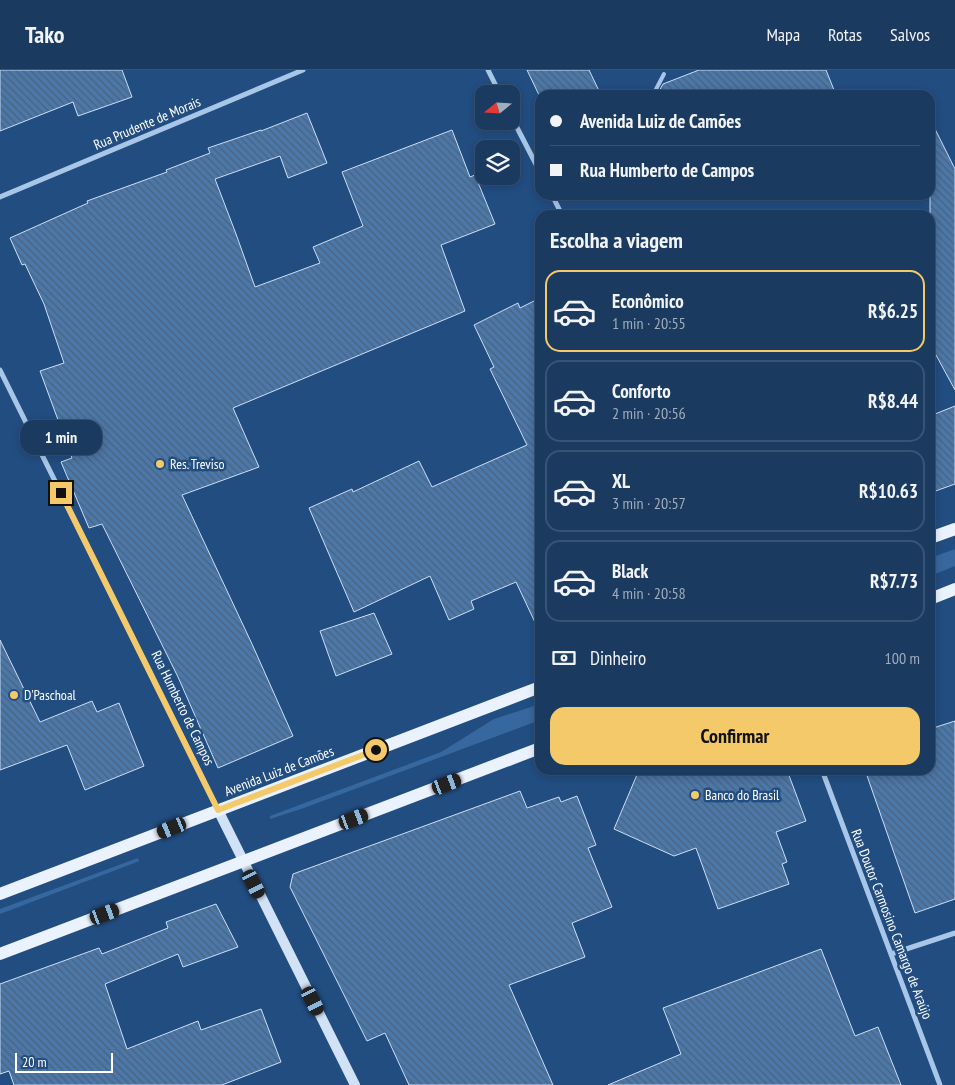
<!DOCTYPE html>
<html lang="pt">
<meta charset="utf-8">
<style>
body{margin:0;font-family:"PT Sans Narrow",sans-serif;background:#274569;color:#f1f3f6;height:100vh;display:flex;flex-direction:column;font-size:19px;white-space:nowrap}
*{box-sizing:border-box;margin:0}
p{font-size:16px;color:#9fadbd}
.icon{flex:none;width:28px;height:28px;fill:none;stroke:currentColor;stroke-width:2;stroke-linecap:round;stroke-linejoin:round}
.map{position:relative;flex:1;overflow:hidden}
.details{position:absolute;left:535px;top:140px;width:400px;height:565px;display:flex;flex-direction:column;background:#1a3a60;border-radius:15px;box-shadow:0 2px 8px #0003,0 0 0 1px #385475}
.details>*{flex:none}
.hud{position:absolute;left:535px;top:20px;width:400px;height:110px;border-radius:15px;box-shadow:0 2px 8px #0003,0 0 0 1px #385475;display:grid;align-content:center;height:110px;padding:0 15px;background:#1a3a60}
.needle{width:32px;rotate:252deg}
.tools{position:absolute;left:475px;top:15px;display:grid;gap:10px}
.tools a{display:grid;place-items:center;width:45px;height:45px;border-radius:10px;background:#1a3a60;box-shadow:0 2px 8px #0003,0 0 0 1px #385475;font-size:25px}
.scale{position:absolute;left:15px;bottom:12px;width:98px;box-sizing:border-box;padding-left:5px;border:2px solid #fff;border-top:0;font-size:14px;line-height:18px;white-space:nowrap;color:#fff;-webkit-text-stroke:4px #224d80;paint-order:stroke}
.end{position:absolute;width:22px;height:22px;margin:-11px;border:6px solid #f3c96a;background:#111;box-shadow:0 0 0 2px #111}
.from{border-radius:50%}
.bubble{position:absolute;height:35px;border-radius:15px;background:#1a3a60;box-shadow:0 2px 8px #0003,0 0 0 1px #385475;font-size:16px;font-weight:600;line-height:35px;text-align:center}
.car{position:absolute;width:15px;height:30px;margin:-15px -8px;border-radius:6px;box-shadow:0 0 4px 1px #0007;background:linear-gradient(#222 24%,#8ab4d8 0 40%,#222 0 76%,#8ab4d8 0 86%,#222 0)}
.hud b{display:flex;align-items:center;gap:18px;height:48px;font-size:19px}
.hud b+b{border-top:1px solid #385475}
.hud i{width:12px;height:12px;background:#f1f3f6}
ul{padding:0;list-style:none}
li{display:flex;align-items:center;gap:15px;height:82px;margin:0 10px 8px;padding:0 5px;border:2px solid #385475;border-radius:15px}
li div{flex:1}
li b{display:block;font-size:19px}
li em{font-style:normal;font-weight:600}
li.current{border-color:#f3c96a}
li>.icon{width:45px;height:45px;stroke-width:1.5}
h2{padding:0 15px;font-size:22px;line-height:60px}
.pay{display:flex;align-items:center;gap:12px;height:55px;padding:0 15px;font-size:19px}
.pay p{margin-inline-start:auto}
.button{display:flex;gap:10px;margin-top:auto;padding:10px 15px}
.button a{flex:1;height:58px;border-radius:15px;background:#f3c96a;color:#111;font-size:20px;font-weight:600;line-height:58px;text-align:center}
header{display:flex;align-items:center;gap:30px;box-sizing:border-box;height:70px;padding:0 25px;background:#1a3a60;border-bottom:1px solid #385475}
header strong{font-size:24px}
nav{display:flex;gap:28px;margin-inline-start:auto;font-size:18px}
.map>svg:first-child{display:block}
.green{fill:#36679e}
.building{fill:url(#building-back-hatch);stroke:#ccdff6}
.lines{fill:none;stroke-linecap:round;stroke-linejoin:round}
.lane{stroke:#a8c6e7;stroke-width:4}
.street{stroke:#a8c6e7;stroke-width:5}
.secondary{stroke:#d2e2f6;stroke-width:10}
.primary{stroke:#eaf2fd;stroke-width:12}
.route{stroke:#f3c96a;stroke-width:6}
.poi-dot{fill:#f3c96a;stroke:#224d80;stroke-width:2}
.labels{text-anchor:middle;stroke-width:5;stroke-linejoin:round;paint-order:stroke}
.street-label{font-size:14px;fill:#fff;stroke:#224d80}
.poi-label{font-size:14px;fill:#fff;stroke:#224d80;text-anchor:start}
</style>
<header>
<strong>Tako</strong>
<nav><a>Mapa</a><a>Rotas</a><a>Salvos</a></nav>
</header>
<div class="map">
<svg width="955" height="1015" viewBox="0 0 955 1015">
<defs>
<pattern id="building-back-hatch" width="6" height="6" patternUnits="userSpaceOnUse" patternTransform="scale(1.25)"><rect width="6" height="6" fill="#4b77a9"/><path d="M-1 5l2 2M0 0l6 6M5-1l2 2" fill="none" stroke="#4c627a"/></pattern>
</defs>
<rect width="100%" height="100%" fill="#224d80"/>
<path class="green" d="M955,479V496L930,506V488Z
M540,634V650L304,738L270,749V746L441,682L494,649Z
M138,788L139,791L137,792L0,844V839Z"/>
<path class="building" d="M0,0H122L132,27L78,46L73,32L0,61Z
M527,0H589L601,25H539Z
M699,0H826L836,25H657L663,14Z
M307,43L327,93L288,108L280,86L215,109L236,164L255,217L320,193L313,177L363,156L342,102L452,60L470,107L475,105L495,154L441,175L465,241L233,338L259,397L182,425L252,574L293,666L218,698L178,607L102,454L89,458L61,392L72,388L40,301L64,293L44,234L25,194L22,195L10,168L88,133L87,131L167,102L166,100L210,83L208,78L261,60V61Z
M930,49L955,99V320L930,274Z
M540,228V563L516,512L471,531L474,539L449,550L430,506L354,542L309,438L352,419L353,422L419,391L432,417L527,375L490,299L494,297L474,255L518,233L520,238Z
M955,336V414L930,423V346Z
M374,543L392,584L336,606L320,561Z
M0,570L40,652L92,631L97,642L119,633L144,696L85,720L67,675L0,700Z
M955,651V829L915,843L865,700H930V659Z
M639,700H787L806,751L776,762L787,792L782,794L789,814L718,839L696,778L674,786L614,759Z
M520,721L527,738L559,727L561,732L577,726L596,775L588,778L612,837L572,853L585,887L509,915L553,1015H409L385,963L367,971L290,817L293,804Z
M216,834L238,877L183,897L178,884L105,914L127,979L198,951L201,960L261,939L281,992L222,1015H14L9,1001L0,1004V914L99,878L102,884L168,858L166,852Z
M821,879L855,966L878,957L901,1015H608L681,984L663,938Z"/>
<g class="lines">
<path class="lane" d="M653,25L664,4"/>
<path class="street" d="M488,0L500,24
M511,46L540,102
M552,125L562,145
M0,127L303,0
M0,300L218,740
M822,700L940,1015
M891,884L955,863"/>
<path class="secondary" d="M218,740L355,1015"/>
<path class="primary" d="M930,468L955,459
M930,529L955,519
M0,824L540,617
M0,884L540,678"/>
</g>
<g class="lines">
<path class="route" d="M61,423L218,740L376,680"/>
</g>
<g class="poi-dot">
<circle cx="160" cy="394" r="5"/>
<circle cx="14" cy="625" r="5"/>
<circle cx="695" cy="725" r="5"/>
</g>
<g class="labels">
<g class="street-label">
<text transform="translate(147 53) rotate(-23)" y="5">Rua Prudente de Morais</text>
<text transform="translate(183 638) rotate(64)" y="5">Rua Humberto de Campos</text>
<text transform="translate(279 701) rotate(-21)" y="5">Avenida Luiz de Camões</text>
<text transform="translate(892 854) rotate(69)" y="5">Rua Doutor Carmosino Camargo de Araújo</text>
</g>
<g class="poi-label">
<text x="170" y="399">Res. Treviso</text>
<text x="24" y="630">D'Paschoal</text>
<text x="705" y="730">Banco do Brasil</text>
</g>
</g>
</svg>
<div class="tools">
<a><svg class="needle" viewBox="-14 -14 28 28"><path d="M0-13l5 13h-10z" fill="#e53935"/><path d="M0 13l5-13h-10z" fill="#9fadbd"/></svg></a>
<a><svg class="icon" aria-label="layers" viewBox="0 0 24 24"><path d="M12 4l9 5-9 5-9-5zM3 14l9 5 9-5"/></svg></a>
</div>
<div class="scale">20 m</div>
<i class="end from" style="left:376px;top:680px"></i>
<i class="end" style="left:61px;top:423px"></i>
<div class="bubble" style="left:20px;top:350px;width:82px">1 min</div>
<i class="car" style="left:447px;top:714px;rotate:69deg"></i>
<i class="car" style="left:354px;top:749px;rotate:69deg"></i>
<i class="car" style="left:172px;top:758px;rotate:248deg"></i>
<i class="car" style="left:254px;top:814px;rotate:153deg"></i>
<i class="car" style="left:105px;top:844px;rotate:69deg"></i>
<i class="car" style="left:313px;top:931px;rotate:153deg"></i>
<div class="hud">
<b><i class="from"></i>Avenida Luiz de Camões</b>
<b><i></i>Rua Humberto de Campos</b>
</div>
<section class="details">
<h2>Escolha a viagem</h2>
<ul>
<li class="current"><svg class="icon" aria-label="car" viewBox="0 0 24 24"><path d="M5 17H2v-5l4-1 3-4h7l3 4 3 1v5h-3M9 17h6M6 11h13"/><circle cx="7" cy="17" r="2"/><circle cx="17" cy="17" r="2"/></svg><div><b>Econômico</b><p>1 min · 20:55</p></div><em>R$6.25</em></li>
<li><svg class="icon" aria-label="car" viewBox="0 0 24 24"><path d="M5 17H2v-5l4-1 3-4h7l3 4 3 1v5h-3M9 17h6M6 11h13"/><circle cx="7" cy="17" r="2"/><circle cx="17" cy="17" r="2"/></svg><div><b>Conforto</b><p>2 min · 20:56</p></div><em>R$8.44</em></li>
<li><svg class="icon" aria-label="car" viewBox="0 0 24 24"><path d="M5 17H2v-5l4-1 3-4h7l3 4 3 1v5h-3M9 17h6M6 11h13"/><circle cx="7" cy="17" r="2"/><circle cx="17" cy="17" r="2"/></svg><div><b>XL</b><p>3 min · 20:57</p></div><em>R$10.63</em></li>
<li><svg class="icon" aria-label="car" viewBox="0 0 24 24"><path d="M5 17H2v-5l4-1 3-4h7l3 4 3 1v5h-3M9 17h6M6 11h13"/><circle cx="7" cy="17" r="2"/><circle cx="17" cy="17" r="2"/></svg><div><b>Black</b><p>4 min · 20:58</p></div><em>R$7.73</em></li>
</ul>
<div class="pay"><svg class="icon" aria-label="cash" viewBox="0 0 24 24"><path d="M3 7h18v10H3z"/><circle cx="12" cy="12" r="2"/></svg>Dinheiro<p>100 m</p></div>
<div class="button"><a>Confirmar</a></div>
</section>
</div>
